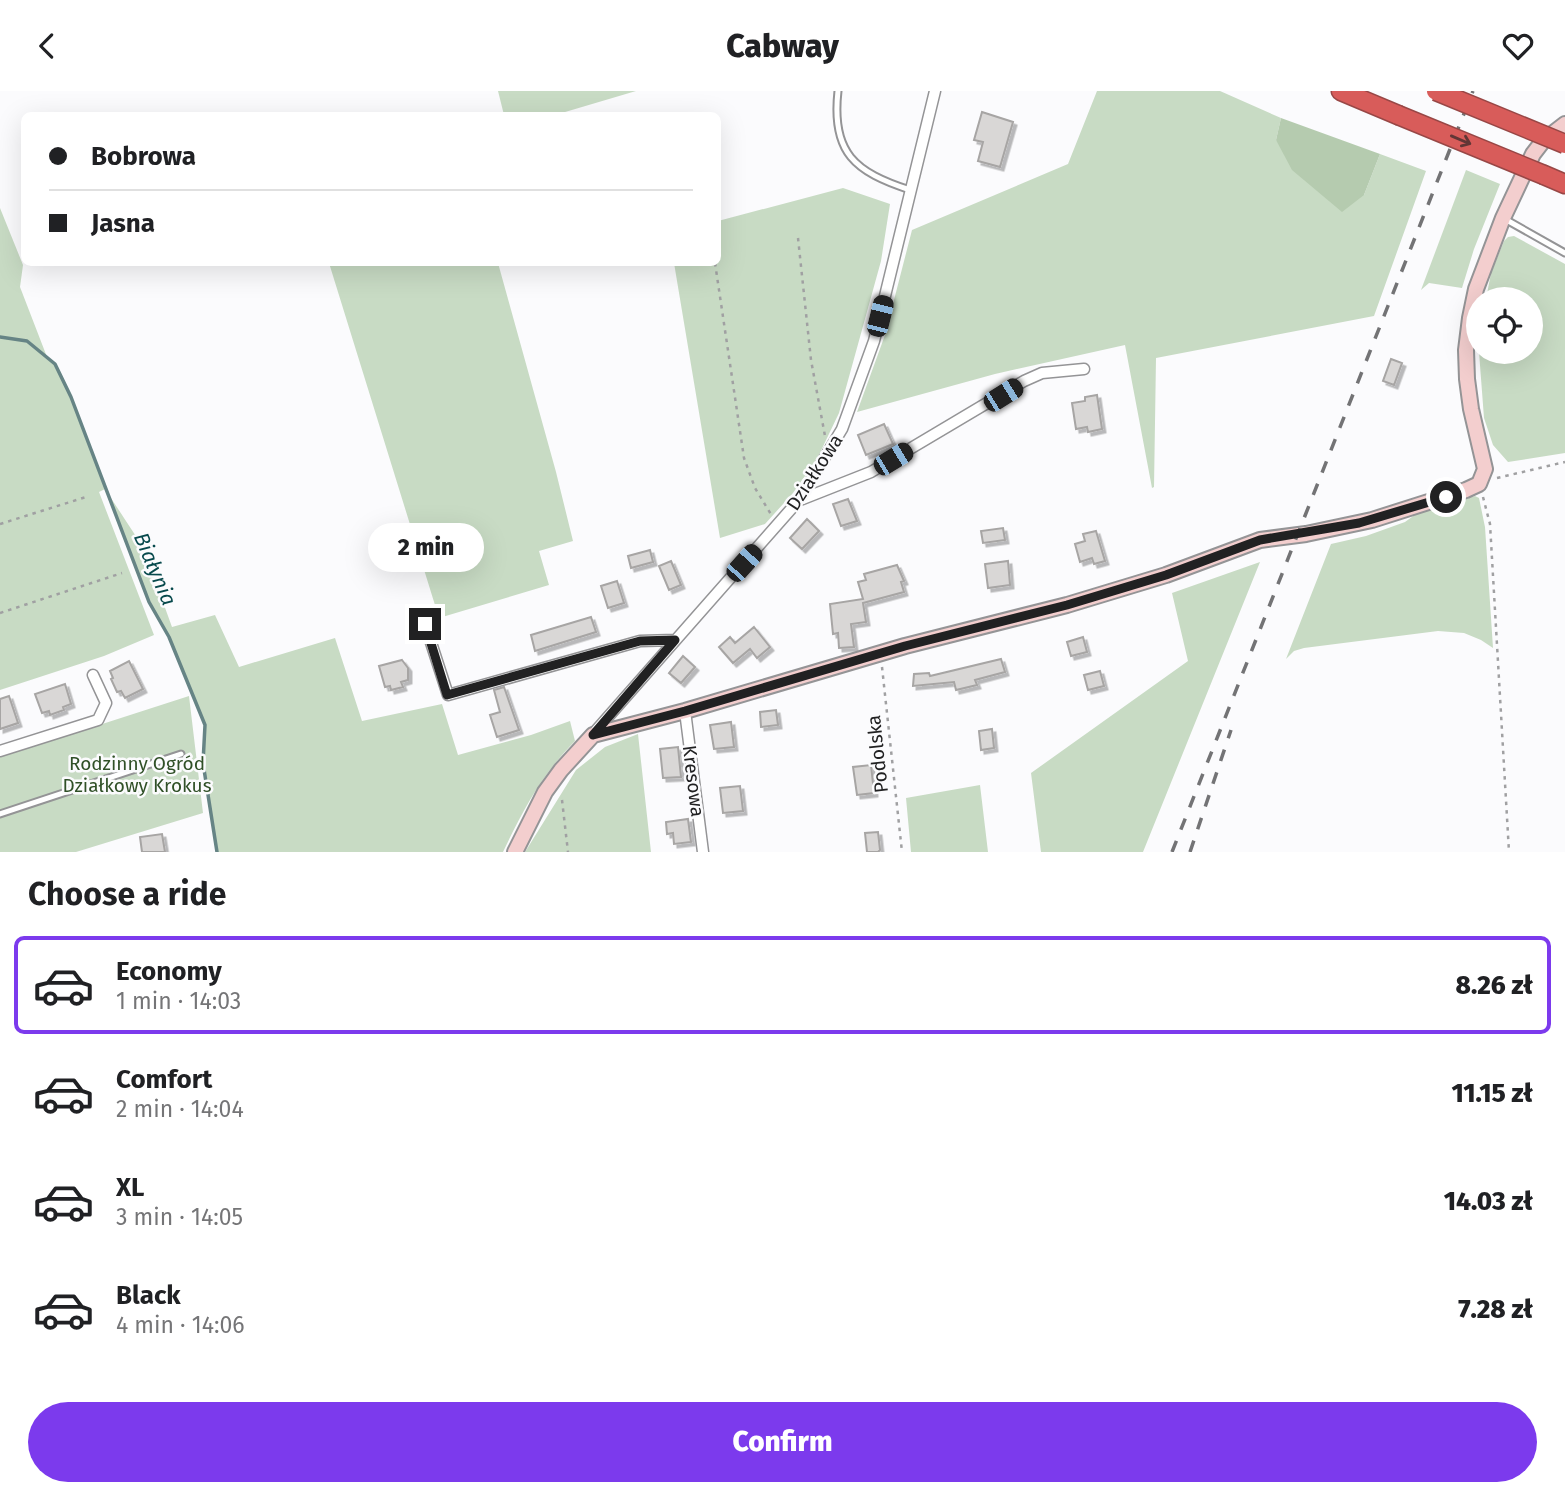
<!DOCTYPE html>
<meta charset="utf-8">
<style>
body{margin:0;font-family:"Fira Sans",sans-serif;background:#f6f6f6;color:#202124;height:100vh;display:flex;flex-direction:column;font-size:26px;white-space:nowrap}
*{box-sizing:border-box;margin:0}
p{font-size:23px;color:#757577}
.icon{flex:none;width:38px;height:38px;fill:none;stroke:currentColor;stroke-width:2;stroke-linecap:round;stroke-linejoin:round}
.map{position:relative;height:761px;overflow:hidden}
.drawer{display:flex;flex-direction:column;background:#fff;flex:1}
.drawer>*{flex:none}
.top-card{position:absolute;left:21px;top:21px;width:700px;height:154px;border-radius:10px;box-shadow:0 7px 28px #0002;display:grid;align-content:center;height:154px;padding:0 28px;background:#fff}
.fabs{position:absolute;left:1466px;top:196px;display:grid;gap:14px}
.fabs a{display:grid;place-items:center;width:77px;height:77px;border-radius:50%;background:#fff;box-shadow:0 7px 28px #0002;font-size:35px}
.end{position:absolute;width:32px;height:32px;margin:-16px;border:9px solid #212122;background:#fff;box-shadow:0 0 0 4px #fff}
.from{border-radius:50%}
.bubble{position:absolute;height:49px;border-radius:24px;background:#fff;box-shadow:0 7px 28px #0002;font-size:23px;font-weight:800;line-height:49px;text-align:center}
.car{position:absolute;width:21px;height:42px;margin:-21px -10px;border-radius:9px;box-shadow:0 0 5px 2px #0007;background:linear-gradient(#222 24%,#8ab4d8 0 40%,#222 0 76%,#8ab4d8 0 86%,#222 0)}
.top-card b{display:flex;align-items:center;gap:24px;height:66px;font-size:26px}
.top-card b+b{border-top:2px solid #e0e0e0}
.top-card i{width:18px;height:18px;background:#202124}
ul{padding:0;list-style:none}
li{display:flex;align-items:center;gap:21px;height:98px;margin:0 14px 10px;padding:0 14px;border:4px solid transparent;border-radius:10px}
li div{flex:1}
li b{display:block;font-size:26px}
li em{font-style:normal;font-weight:800}
li.selected{border-color:#7c3aed}
li>.icon{width:63px;height:63px;stroke-width:1.5}
h2{padding:0 28px;font-size:32px;line-height:84px}
.cta{display:flex;gap:14px;margin-top:auto;padding:14px 28px}
.cta a{flex:1;height:80px;border-radius:42px;background:#7c3aed;color:#fff;font-size:28px;font-weight:800;line-height:80px;text-align:center}
header{display:flex;justify-content:space-between;align-items:center;height:91px;padding:0 28px;background:#fff;font-size:32px;font-weight:800}
.map>svg:first-child{display:block}
.green{fill:#c8dbc4}
.forest{fill:#b5cbaf}
.lines{fill:none;stroke-linecap:round;stroke-linejoin:round}
.stream{stroke:#668485;stroke-width:3.5}
.building{fill:#d9d7d6;stroke:#a7a5a4;stroke-width:2;filter:url(#shadow)}
.lane-casing{stroke:#949496;stroke-width:9}
.street-casing{stroke:#949496;stroke-width:13}
.secondary-casing{stroke:#949496;stroke-width:18}
.highway-casing{stroke:#984746;stroke-width:21}
.path{stroke:#a0a0a2;stroke-width:2.5;stroke-dasharray:3.5 5;stroke-linecap:butt}
.lane{stroke:#fff;stroke-width:5}
.street{stroke:#fff;stroke-width:10}
.secondary{stroke:#f3cece;stroke-width:14}
.highway{stroke:#d85c5a;stroke-width:18}
.rail{stroke:#737375;stroke-width:3.5;stroke-dasharray:12 12;stroke-linecap:butt}
.highway-bridge-casing{stroke:#984746;stroke-width:21;stroke-linecap:butt}
.highway-bridge{stroke:#d85c5a;stroke-width:18}
.oneway{stroke:#613636}
.route{stroke:#212122;stroke-width:9}
.labels{text-anchor:middle;stroke-width:5;stroke-linejoin:round;paint-order:stroke}
.street-label{font-size:19px;fill:#212122;stroke:#fbfbfd}
.park-label{font-size:19px;fill:#305027;stroke:#fbfbfd}
.water-label{font-size:21px;font-style:italic;fill:#07494c;stroke:#fbfbfd}
</style>
<header><svg class="icon" aria-label="back" viewBox="0 0 24 24"><path d="M15 5l-7 7 7 7"/></svg>Cabway<svg class="icon" aria-label="heart" viewBox="0 0 24 24"><path d="M12 20l-8-8c-3-5 5-10 8-4 3-6 11-1 8 4z"/></svg></header>
<div class="map">
<svg width="1565" height="761" viewBox="0 0 1565 761">
<defs>
<filter id="shadow"><feDropShadow dx="3.5" dy="3.5" stdDeviation="0" flood-color="#0004"/></filter>
</defs>
<rect width="100%" height="100%" fill="#fbfbfd"/>
<path class="green" d="M498,0H636L555,24H504Z
M1097,0H1220L1281,27L1276,49L1364,104L1380,63L1426,80L1374,225L1156,267L1154,396L1152,397L1125,254L995,283L857,321L885,244L912,139L1068,73Z
M1466,79L1500,93L1474,158L1462,197L1429,192L1421,199Z
M843,97L890,113L881,170L839,322L817,368L793,402L765,433L720,447L674,172H718V130Z
M0,117L23,174L20,196L47,266L55,273L71,306L105,398L143,456L172,536L215,524L239,576L335,547L362,630L442,613L458,664L531,644L570,630L575,650C541,685 524,717 503,761H217L203,672L205,634L169,546L149,511L105,398L99,401L154,544L104,565L0,599Z
M1514,145L1565,173V362L1508,371L1493,354L1484,327L1479,261H1531V208H1486L1491,182L1504,150L1508,146Z
M329,172H498L556,381L573,450L539,460L549,494L439,527Z
M1475,405L1479,407L1485,436L1493,557L1481,549L1464,542L1438,540L1304,557L1294,560L1286,568L1331,453L1366,445L1405,431L1416,423Z
M1260,471L1143,761H1041L1031,682L1188,570L1172,502Z
M189,605L203,722L76,761H0V666Z
M638,643L651,761H525L576,679L605,656Z
M980,694L988,761H911L906,707Z"/>
<path class="forest" d="M1281,27L1380,63L1364,104L1342,121L1292,79L1276,49Z"/>
<g class="lines">
<path class="stream" d="M0,246L27,250L55,273L71,306L149,511L169,546L205,634L203,672L217,761"/>
</g>
<path class="building" d="M982,21L1013,31L1000,76L978,70L983,51L974,49Z
M1391,268L1402,272L1394,294L1383,290Z
M1097,304L1102,338L1088,341L1087,336L1076,338L1072,312L1085,310V306Z
M884,333L893,353L866,364L858,344Z
M848,408L857,430L841,435L833,413Z
M807,428L819,440L802,458L790,447Z
M1003,437L1005,449L983,452L981,440Z
M1096,440L1105,470L1094,473L1092,467L1080,471L1075,453L1085,450L1083,443Z
M650,459L653,471L631,477L628,465Z
M671,470L681,494L669,499L659,475Z
M1008,470L1010,494L988,497L985,473Z
M897,474L904,490L901,491L904,501L863,512L866,531L851,533L854,556L839,557L838,542L833,543L830,513L863,508L858,491L866,489L864,483Z
M617,490L624,512L608,517L601,495Z
M591,526L596,541L535,560L531,544Z
M754,536L770,556L757,567L750,558L733,572L719,556L730,546L735,552Z
M1083,546L1087,561L1071,565L1067,551Z
M683,565L695,576L681,592L669,582Z
M1001,568L1005,581L975,589L977,594L956,599L954,591L913,595L914,583L929,582L930,585Z
M402,569L408,577V589L401,591L403,596L391,599L390,595L385,596L379,575Z
M129,570L143,598L125,607L121,600L117,601L111,588L113,587L110,580Z
M1100,580L1104,595L1088,599L1084,584Z
M65,593L71,613L63,616L64,619L50,624L49,620L42,622L35,603Z
M504,596L519,639L497,646L490,624L500,621L494,599Z
M9,605L18,632L0,638V608Z
M776,619L778,634L761,636L760,621Z
M731,631L734,656L714,658L710,634Z
M992,638L994,657L981,659L979,640Z
M678,656L681,686L663,687L660,658Z
M871,674L874,702L857,704L853,676Z
M740,695L743,720L723,722L720,697Z
M688,728L691,751L674,753L673,742L667,743L666,731Z
M878,741L880,759L878,761H867L865,742Z
M162,743L165,761H142L140,746Z"/>
<g class="lines">
<g class="lane-casing">
<path id="lane" d="M838,0C831,62 855,81 910,99
M1503,127L1565,162
M0,723L181,663"/>
</g>
<g class="street-casing">
<path id="street" d="M800,409L871,381L1024,290L1042,282L1084,278
M425,533L448,604L640,550L675,549
M685,620L703,761
M593,643L799,409L842,338L874,250L935,0
M0,660L98,629L106,612L93,584"/>
</g>
<g class="secondary-casing">
<path id="secondary" d="M515,761L545,701L561,679L593,644L685,620L905,555L1067,514L1166,484L1260,449L1306,443L1372,429L1466,399L1479,393L1485,378L1471,318L1467,288L1466,259L1470,227L1476,198L1503,127L1533,63L1543,50L1565,33"/>
</g>
<g class="highway-casing">
<path id="highway" d="M1341,0L1398,24
M1544,84L1565,93"/>
</g>
<path class="path" d="M798,147L811,269L825,345
M715,172L744,367L755,397L772,425
M1497,387L1565,371
M1483,406L1490,433L1509,761
M0,433L86,406
M0,522L122,482
M882,576L902,761
M562,709L568,761"/>
<use href="#lane" class="lane"/>
<use href="#street" class="street"/>
<use href="#secondary" class="secondary"/>
<use href="#highway" class="highway"/>
<path class="rail" d="M1172,761L1473,0
M1190,761L1231,639"/>
<g class="highway-bridge-casing">
<path id="highway-bridge" d="M1436,0L1565,53
M1398,24L1544,84"/>
</g>
<use href="#highway-bridge" class="highway-bridge"/>
</g>
<defs><path id="oneway-shaft" d="M-6 0H5M1.5-3L5.5 0L1.5 3" fill="none" stroke-width="1.6" stroke-linecap="round" stroke-linejoin="round" transform="scale(1.75)"/></defs>
<use class="oneway" href="#oneway-shaft" transform="translate(1461 49) rotate(23)"/>
<g class="lines">
<path class="route" d="M425,533L447,604L640,550L675,549L593,644L685,620L905,555L1067,514L1166,484L1260,449L1359,432L1446,406"/>
</g>
<g class="labels">
<g class="street-label">
<text transform="translate(814 381) rotate(-57)" y="7">Działkowa</text>
<text transform="translate(877 663) rotate(-96)" y="7">Podolska</text>
<text transform="translate(694 690) rotate(83)" y="7">Kresowa</text>
</g>
<g class="park-label">
<text x="137" y="679">Rodzinny Ogród<tspan x="137" dy="22">Działkowy Krokus</tspan></text>
</g>
<g class="water-label">
<text transform="translate(155 478) rotate(67)" y="7">Białynia</text>
</g>
</g>
</svg>
<div class="fabs">
<a><svg class="icon" aria-label="locate" viewBox="0 0 24 24"><circle cx="12" cy="12" r="6"/><path d="M12 2v4M12 18v4M2 12h4M18 12h4"/></svg></a>
</div>
<i class="end from" style="left:1446px;top:406px"></i>
<i class="end" style="left:425px;top:533px"></i>
<div class="bubble" style="left:368px;top:432px;width:116px">2 min</div>
<i class="car" style="left:880px;top:225px;rotate:14deg"></i>
<i class="car" style="left:1003px;top:304px;rotate:58deg"></i>
<i class="car" style="left:893px;top:368px;rotate:59deg"></i>
<i class="car" style="left:744px;top:472px;rotate:42deg"></i>
<div class="top-card">
<b><i class="from"></i>Bobrowa</b>
<b><i></i>Jasna</b>
</div>
</div>
<section class="drawer">
<h2>Choose a ride</h2>
<ul>
<li class="selected"><svg class="icon" aria-label="car" viewBox="0 0 24 24"><path d="M5 17H2v-5l4-1 3-4h7l3 4 3 1v5h-3M9 17h6M6 11h13"/><circle cx="7" cy="17" r="2"/><circle cx="17" cy="17" r="2"/></svg><div><b>Economy</b><p>1 min · 14:03</p></div><em>8.26 zł</em></li>
<li><svg class="icon" aria-label="car" viewBox="0 0 24 24"><path d="M5 17H2v-5l4-1 3-4h7l3 4 3 1v5h-3M9 17h6M6 11h13"/><circle cx="7" cy="17" r="2"/><circle cx="17" cy="17" r="2"/></svg><div><b>Comfort</b><p>2 min · 14:04</p></div><em>11.15 zł</em></li>
<li><svg class="icon" aria-label="car" viewBox="0 0 24 24"><path d="M5 17H2v-5l4-1 3-4h7l3 4 3 1v5h-3M9 17h6M6 11h13"/><circle cx="7" cy="17" r="2"/><circle cx="17" cy="17" r="2"/></svg><div><b>XL</b><p>3 min · 14:05</p></div><em>14.03 zł</em></li>
<li><svg class="icon" aria-label="car" viewBox="0 0 24 24"><path d="M5 17H2v-5l4-1 3-4h7l3 4 3 1v5h-3M9 17h6M6 11h13"/><circle cx="7" cy="17" r="2"/><circle cx="17" cy="17" r="2"/></svg><div><b>Black</b><p>4 min · 14:06</p></div><em>7.28 zł</em></li>
</ul>
<div class="cta"><a>Confirm</a></div>
</section>
